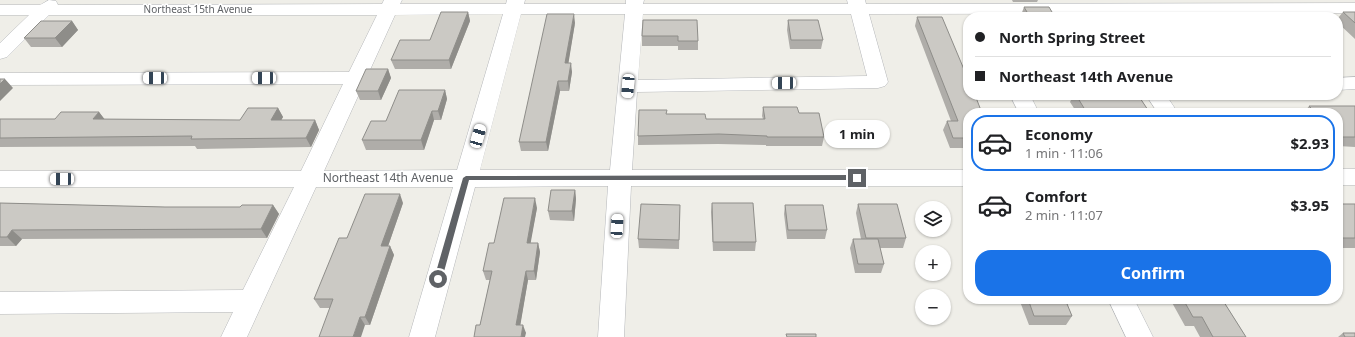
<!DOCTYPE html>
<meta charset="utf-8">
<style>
body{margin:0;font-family:"Noto Sans",sans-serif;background:#f2f2f2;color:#202124;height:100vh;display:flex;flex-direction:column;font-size:15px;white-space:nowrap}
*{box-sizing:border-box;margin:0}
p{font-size:13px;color:#757577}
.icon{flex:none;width:22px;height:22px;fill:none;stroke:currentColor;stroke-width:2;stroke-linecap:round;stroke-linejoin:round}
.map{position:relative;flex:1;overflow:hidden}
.side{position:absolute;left:963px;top:108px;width:380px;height:196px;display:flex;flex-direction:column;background:#fff;border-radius:16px;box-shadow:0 1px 3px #0004}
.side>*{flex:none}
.top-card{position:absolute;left:963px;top:12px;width:380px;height:88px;border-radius:16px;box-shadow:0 1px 3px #0004;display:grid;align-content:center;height:88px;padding:0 12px;background:#fff}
.controls{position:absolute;left:915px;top:201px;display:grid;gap:8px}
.controls a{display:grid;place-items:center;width:36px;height:36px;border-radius:50%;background:#fff;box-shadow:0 1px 3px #0004;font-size:20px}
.end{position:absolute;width:18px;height:18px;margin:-9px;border:5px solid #5f6266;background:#fff;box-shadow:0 0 0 2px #fff}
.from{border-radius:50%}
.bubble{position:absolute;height:28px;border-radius:14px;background:#fff;box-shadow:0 1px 3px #0004;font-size:13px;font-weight:700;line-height:28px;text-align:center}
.car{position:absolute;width:12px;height:24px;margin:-12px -6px;border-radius:5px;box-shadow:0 0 3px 1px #0007;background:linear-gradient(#fff 24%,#345 0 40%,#fff 0 76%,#345 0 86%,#fff 0)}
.top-card b{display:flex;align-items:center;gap:14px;height:38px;font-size:15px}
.top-card b+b{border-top:1px solid #e0e0e0}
.top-card i{width:10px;height:10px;background:#202124}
ul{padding:7px 0 0;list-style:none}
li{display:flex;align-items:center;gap:12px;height:56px;margin:0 8px 6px;padding:0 4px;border:2px solid transparent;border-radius:16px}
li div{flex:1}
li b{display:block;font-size:15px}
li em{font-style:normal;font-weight:700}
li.active{border-color:#1a73e8}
li>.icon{width:36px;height:36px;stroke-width:1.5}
.button{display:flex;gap:8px;margin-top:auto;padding:8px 12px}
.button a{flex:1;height:46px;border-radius:16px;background:#1a73e8;color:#fff;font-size:16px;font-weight:700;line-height:46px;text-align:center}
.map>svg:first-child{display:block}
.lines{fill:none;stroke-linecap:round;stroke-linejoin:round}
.minor-casing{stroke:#b5b7ba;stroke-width:1}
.minor{fill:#fff;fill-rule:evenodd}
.wall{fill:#afada9}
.shaded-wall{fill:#8e8d89}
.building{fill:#cbc9c4;stroke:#8e8d89}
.route{fill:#5f6266}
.labels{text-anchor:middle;stroke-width:3;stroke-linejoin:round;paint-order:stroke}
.far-street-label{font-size:10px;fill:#5f6266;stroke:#fff}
.street-label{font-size:12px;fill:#5f6266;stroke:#fff}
</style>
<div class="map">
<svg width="1355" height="337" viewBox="0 0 1355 337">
<rect width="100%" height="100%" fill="#efeee8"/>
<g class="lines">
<g class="minor-casing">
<path id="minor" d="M49,0L56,1L58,5L382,4L384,0H402L400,4H506L507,0H525L524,4H626V0H644L643,4H848L847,0H865L866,4L1355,3V13L869,14L888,82L885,86L878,88L637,92L632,170H968V186H631L624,337H598L608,186L475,187L435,337H409L453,187H316L247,337H221L233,312L0,314V292L243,290L294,187H0V171H301L343,84L0,85V73L349,72L377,15H49L7,57L0,59V43L29,15H0V5H40ZM503,14L457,170L324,171L395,15ZM521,14H625L610,170H480ZM643,14H851L867,76L638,80Z
M1355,77V89L1338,90V78Z
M1010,95H1030L1039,113H1019Z
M1146,95H1166L1178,113H1158Z
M1338,169H1355V185H1338Z
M1108,299H1134L1153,337H1126Z"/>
</g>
<use href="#minor" class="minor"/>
</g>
<path class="wall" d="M1012,0H1038L1037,2H1013Z
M1024,7L1055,17H1022L1021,15Z
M468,12L470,21L451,69H395L391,60L430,40Z
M1343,12H1355V39L1338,23V18Z
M917,17L968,113V148H950L943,130L947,121H951L915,26Z
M643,20L698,41V50H678V46H642V36Z
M788,20L823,40L821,49H790L787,30Z
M72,21L78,30L62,47H31L24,38Z
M575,23L568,63L572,72L569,91H560L548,151H521L519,142Z
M388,69L391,78L381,100H360L356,91Z
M445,90L447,99L441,120H434L424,150H366L362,140L386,121Z
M1068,95H1138L1150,113H1077L1070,102L1071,100Z
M1309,106H1355V147L1338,146V113H1304Z
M763,107L799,113L824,137L822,146H766V145L718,144L638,145V136L667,114L706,119H763L762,116Z
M278,108L283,117L281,120H315L319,130L311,147L197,149L195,146L0,147V119H55L99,112L104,119L240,120Z
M575,190L576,199L574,221L550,220L548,211Z
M968,193V215L964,202Z
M1338,202L1341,204H1355V248H1338Z
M0,203L165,207H240L273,205L279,214L267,238L22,239L16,246H0Z
M403,203L388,246H390L394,255L370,325H365L330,308H320L314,299L347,238Z
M712,203L756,242L755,251H713L711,212Z
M858,204L906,238L903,248H880L884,264L881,273H855L850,248L853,239H861L856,213Z
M680,205L679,249L639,248L638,239Z
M785,205L827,230L825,239H787L784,214Z
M537,208L530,243H538L540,252L536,280H528L520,325L526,333L480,325L490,280H486L483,271L494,243Z
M1019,299H1065L1072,316L1066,325H1029Z
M1170,299H1222L1246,337H1200L1194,326H1185Z
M1343,333L1355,337H1338Z"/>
<path class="shaded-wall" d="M468,12L470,21L451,69L449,60Z
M574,14L575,23L567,72L565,63Z
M72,21L78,30L62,47L55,38Z
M571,63L572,72L569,91L568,81Z
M388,69L391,78L381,100L378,91Z
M5,79L13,88L0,101V84Z
M558,81L560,91L548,151L546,142Z
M445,90L447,99L441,120L438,111Z
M278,108L283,117L276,130L271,120Z
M432,111L434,120L424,150L421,140Z
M99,112L106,121L93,119Z
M315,120L319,130L311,147L306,138Z
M575,190L576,199L574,221L572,211Z
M400,194L403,203L385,255L381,246Z
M535,198L537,208L529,252L527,243Z
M273,205L279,214L267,238L261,229Z
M12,230L22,239L16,246L7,237Z
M538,243L540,252L536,280L534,271Z
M390,246L394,255L370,325L365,317Z
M526,271L528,280L519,333L516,325Z
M360,317L365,325L361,337H353Z
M523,325L526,333L525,337H521Z"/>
<path class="building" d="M1024,7H1049L1055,17H1030Z
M441,12H468L449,60H391L400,40H430Z
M1343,12H1355V23Z
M547,14H574L565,63H571L568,81H558L546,142H519Z
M917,17H942L968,79V95H975L982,113H968V138H953L947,121H958Z
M643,20H697L698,41H678V36H642Z
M788,20H818L823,40H791Z
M41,21H72L55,38H24Z
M366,69H388L378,91H356Z
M0,79H5L0,84Z
M399,90H445L438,111H432L421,140H362L371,121H386Z
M1076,95H1138L1150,113H1087Z
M1309,106H1355V137H1338V113H1316Z
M763,107H797L799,113H819L824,137H767V136L719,134L638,136L639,110H667L666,114H705L706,119H765Z
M248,108H278L271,120H315L306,138L191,139L192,136L0,138V119H55L61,112H99L93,119L240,120Z
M551,190H575L572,211H548Z
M365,194H400L381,246H390L365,317H360L353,337H319L333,299H314L339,238H347Z
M504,198H535L527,243H538L534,271H526L516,325H523L521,337H474L476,325H480L492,271H483L489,243H494Z
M1338,202H1339L1341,204H1355V238H1338Z
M0,203L165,207H240L242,205H273L261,229L12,230L7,237H0Z
M712,203H753L756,242H713Z
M641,204L680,205L679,240L638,239Z
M858,204H897L906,238H866Z
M785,205H823L827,230H788Z
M853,239H878L884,264H858Z
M1028,299H1065L1072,316H1034Z
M1183,299H1222L1246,337H1213L1202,317H1193Z
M1343,333H1355V337H1345Z
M786,334H816V337H787Z"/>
<path class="route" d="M857,175L861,178L857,180H469L442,279L438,282L434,279L463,178L466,176Z"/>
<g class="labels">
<g class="far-street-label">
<text x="198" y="13">Northeast 15th Avenue</text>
</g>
<g class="street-label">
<text x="388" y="182">Northeast 14th Avenue</text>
</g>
</g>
</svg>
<div class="controls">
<a><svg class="icon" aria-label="layers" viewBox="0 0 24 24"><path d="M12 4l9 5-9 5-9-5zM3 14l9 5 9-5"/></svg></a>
<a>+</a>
<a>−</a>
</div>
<i class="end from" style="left:438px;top:279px"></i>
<i class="end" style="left:857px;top:178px"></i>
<div class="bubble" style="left:824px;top:120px;width:66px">1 min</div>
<i class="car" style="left:155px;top:78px;rotate:270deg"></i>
<i class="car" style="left:264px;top:78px;rotate:270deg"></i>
<i class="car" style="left:784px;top:83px;rotate:269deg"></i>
<i class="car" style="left:628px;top:86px;rotate:185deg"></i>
<i class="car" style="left:478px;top:136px;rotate:16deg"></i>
<i class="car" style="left:62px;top:179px;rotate:270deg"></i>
<i class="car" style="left:617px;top:226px;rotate:3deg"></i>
<div class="top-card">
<b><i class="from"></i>North Spring Street</b>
<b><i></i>Northeast 14th Avenue</b>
</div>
<section class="side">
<ul>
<li class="active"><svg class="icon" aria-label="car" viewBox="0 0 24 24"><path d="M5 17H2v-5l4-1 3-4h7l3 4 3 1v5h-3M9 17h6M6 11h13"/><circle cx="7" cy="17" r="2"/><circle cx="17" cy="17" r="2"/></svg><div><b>Economy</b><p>1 min · 11:06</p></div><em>$2.93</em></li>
<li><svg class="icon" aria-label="car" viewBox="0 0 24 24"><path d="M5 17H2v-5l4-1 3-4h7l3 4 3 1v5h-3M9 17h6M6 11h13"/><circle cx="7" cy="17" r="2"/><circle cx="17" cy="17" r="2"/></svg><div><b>Comfort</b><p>2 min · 11:07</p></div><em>$3.95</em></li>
</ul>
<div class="button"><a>Confirm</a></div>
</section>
</div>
